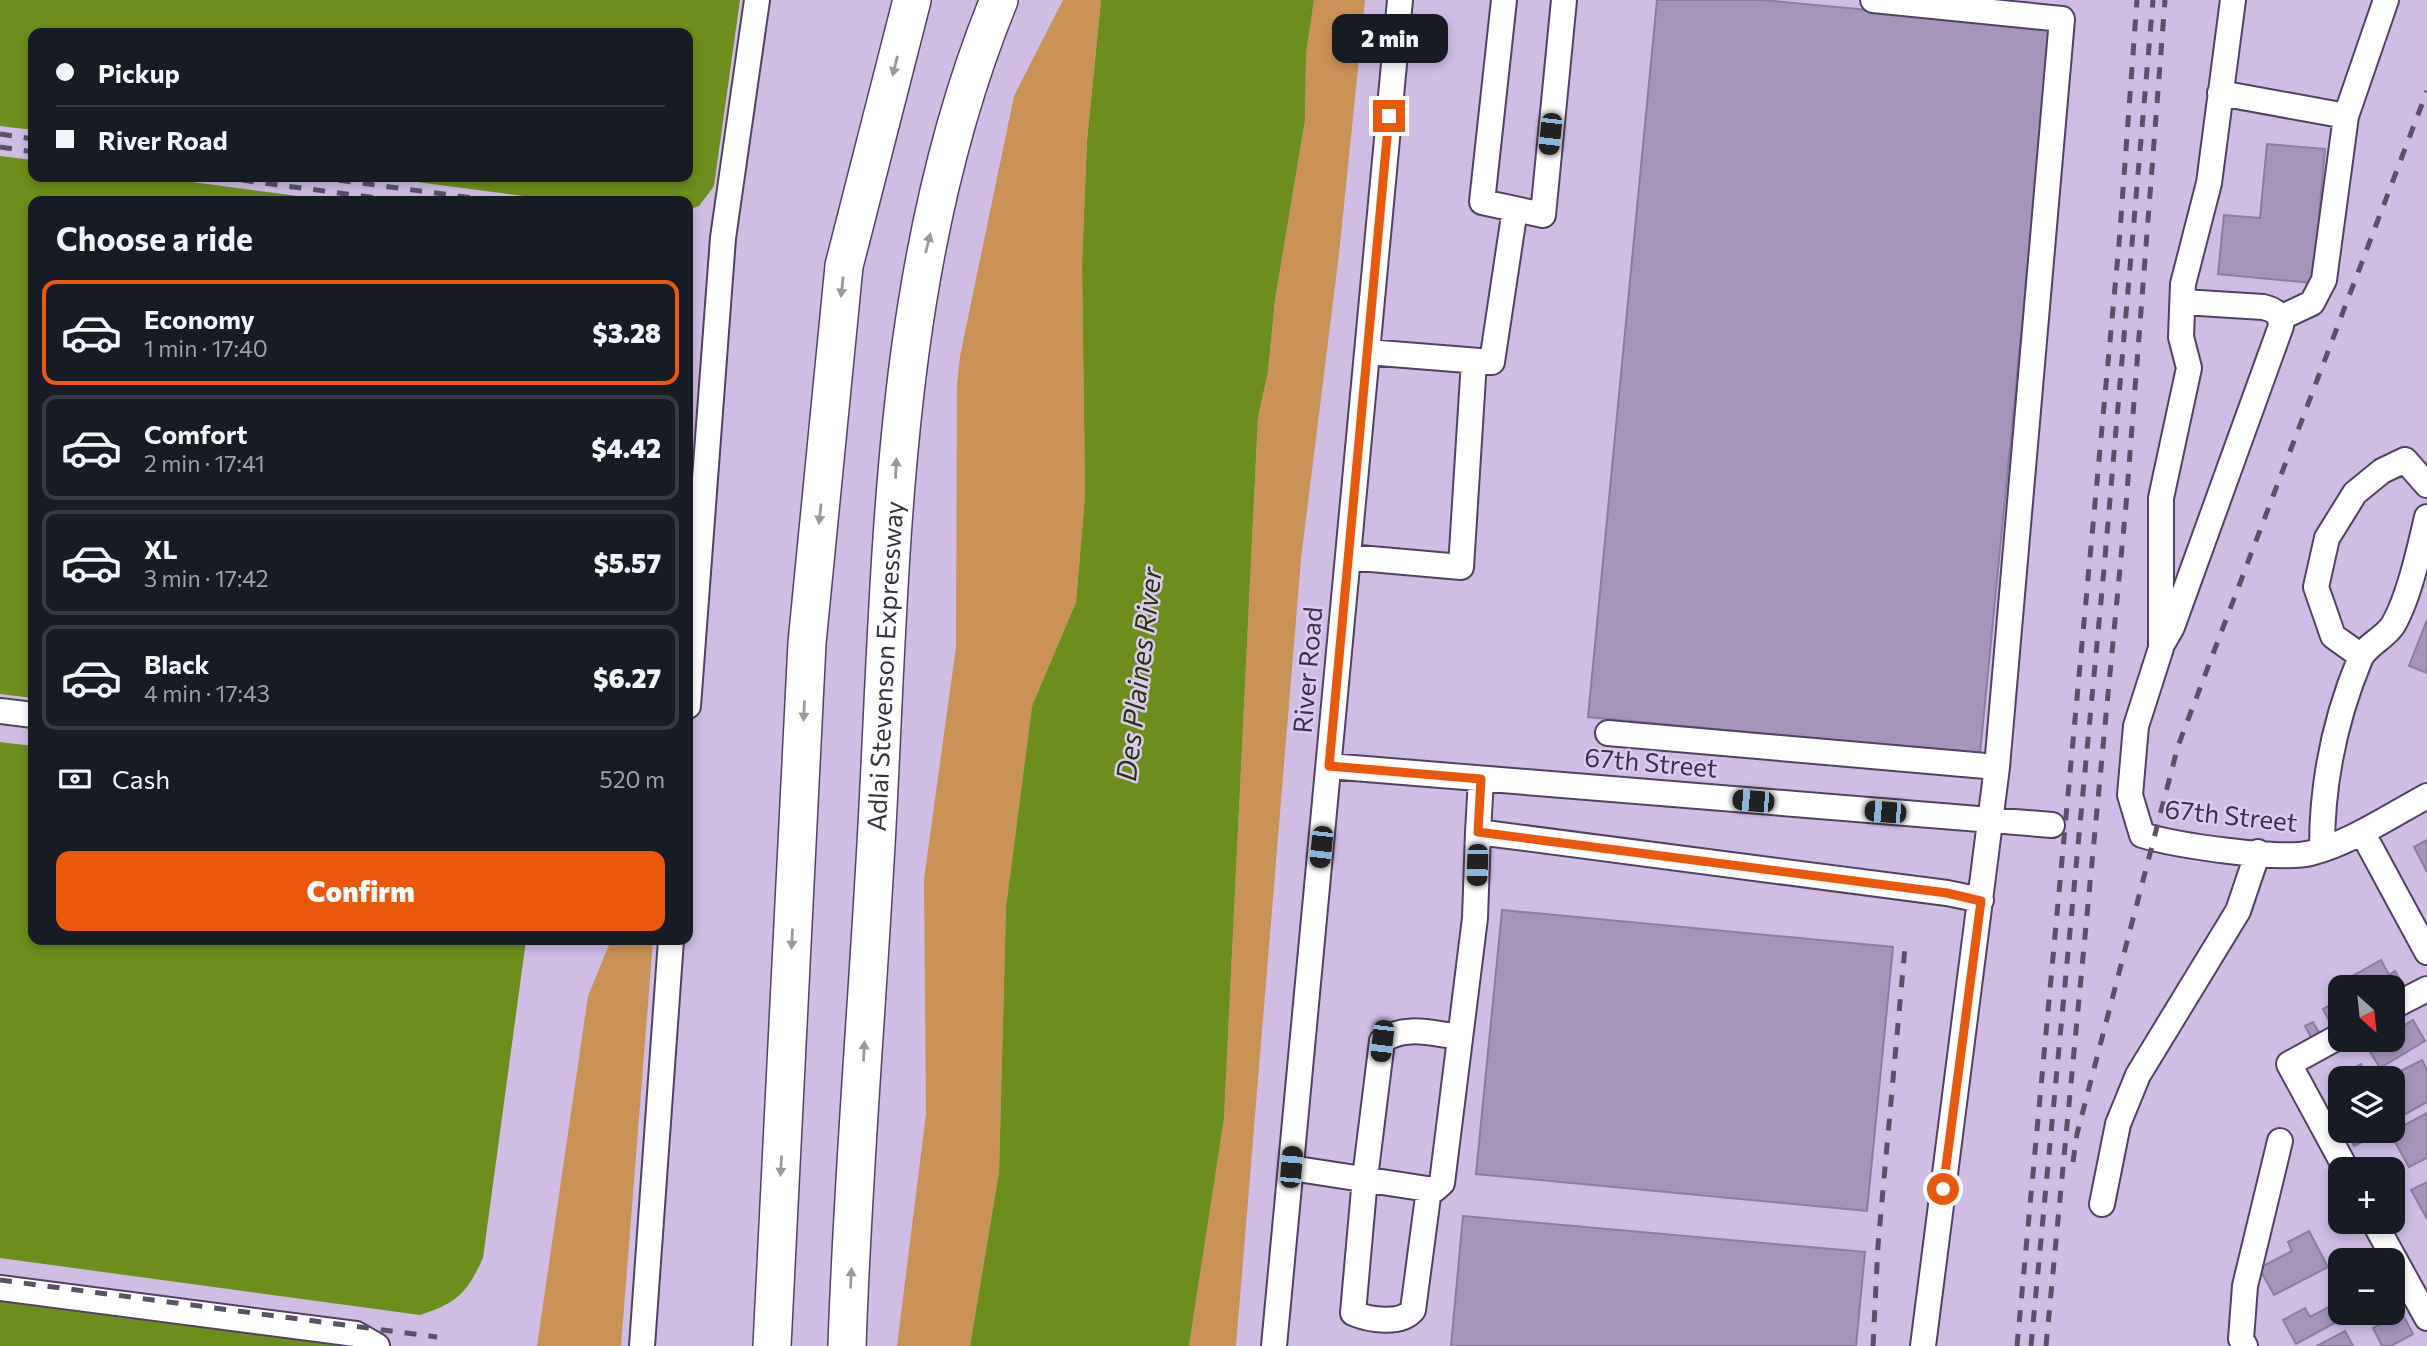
<!DOCTYPE html>
<meta charset="utf-8">
<style>
body{margin:0;font-family:Commissioner,sans-serif;background:#20242c;color:#f1f3f6;height:100vh;display:flex;flex-direction:column;font-size:26px;white-space:nowrap}
*{box-sizing:border-box;margin:0}
p{font-size:23px;color:#9ea1a6}
.icon{flex:none;width:38px;height:38px;fill:none;stroke:currentColor;stroke-width:2;stroke-linecap:round;stroke-linejoin:round}
.map{position:relative;flex:1;overflow:hidden}
.details{position:absolute;left:28px;top:196px;width:665px;height:749px;display:flex;flex-direction:column;background:#171b24;border-radius:14px;box-shadow:0 4px 10px #0003}
.details>*{flex:none}
.top-card{position:absolute;left:28px;top:28px;width:665px;height:154px;border-radius:14px;box-shadow:0 4px 10px #0003;display:grid;align-content:center;height:154px;padding:0 28px;background:#171b24}
.needle{width:46px;rotate:153deg}
.tools{position:absolute;left:2328px;top:975px;display:grid;gap:14px}
.tools a{display:grid;place-items:center;width:77px;height:77px;border-radius:14px;background:#171b24;box-shadow:0 4px 10px #0003;font-size:35px}
.end{position:absolute;width:32px;height:32px;margin:-16px;border:9px solid #ea580c;background:#fff;box-shadow:0 0 0 4px #fff}
.from{border-radius:50%}
.bubble{position:absolute;height:49px;border-radius:14px;background:#171b24;box-shadow:0 4px 10px #0003;font-size:23px;font-weight:800;line-height:49px;text-align:center}
.car{position:absolute;width:21px;height:42px;margin:-21px -10px;border-radius:9px;box-shadow:0 0 5px 2px #0007;background:linear-gradient(#222 24%,#8ab4d8 0 40%,#222 0 76%,#8ab4d8 0 86%,#222 0)}
.top-card b{display:flex;align-items:center;gap:24px;height:66px;font-size:26px}
.top-card b+b{border-top:2px solid #363941}
.top-card i{width:18px;height:18px;background:#f1f3f6}
ul{padding:0;list-style:none}
li{display:flex;align-items:center;gap:21px;height:105px;margin:0 14px 10px;padding:0 14px;border:4px solid #363941;border-radius:14px}
li div{flex:1}
li b{display:block;font-size:26px}
li em{font-style:normal;font-weight:800}
li.on{border-color:#ea580c}
li>.icon{width:63px;height:63px;stroke-width:1.5}
h2{padding:0 28px;font-size:32px;line-height:84px}
.pay{display:flex;align-items:center;gap:18px;height:77px;padding:0 28px;font-size:26px}
.pay p{margin-inline-start:auto}
.cta{display:flex;gap:14px;margin-top:auto;padding:14px 28px}
.cta a{flex:1;height:80px;border-radius:14px;background:#ea580c;color:#fff;font-size:28px;font-weight:800;line-height:80px;text-align:center}
.map>svg:first-child{display:block}
.green{fill:#cb9257}
.water{fill:#6d8e1c}
.building{fill:#a695bb;stroke:#8c7ca0;stroke-width:2}
.lines{fill:none;stroke-linecap:round;stroke-linejoin:round}
.minor-casing{stroke:#514263;stroke-width:28}
.highway-casing{stroke:#514263;stroke-width:40}
.minor{stroke:#fff;stroke-width:24}
.highway{stroke:#fff;stroke-width:37}
.rail{stroke:#5a5166;stroke-width:5;stroke-dasharray:12 12;stroke-linecap:butt}
.oneway{fill:#9c98a0}
.route{stroke:#ea580c;stroke-width:9}
.labels{text-anchor:middle;stroke-width:5;stroke-linejoin:round;paint-order:stroke}
.street-label{font-size:26px;fill:#393242;stroke:#dccaf2}
.water-label{font-size:28px;font-style:italic;fill:#273508;stroke:#dccaf2}
</style>
<div class="map">
<svg width="2427" height="1346" viewBox="0 0 2427 1346">
<rect width="100%" height="100%" fill="#cfbde4"/>
<path class="green" d="M1063,0H1101L1087,140L1082,264L1085,496L1076,602L1032,706L1006,907L999,1172L970,1346H897L926,1114L924,879L956,647L957,385L960,356L1014,96Z
M1314,0H1365L1339,254L1301,559L1236,1346H1189L1224,1119L1258,417L1268,372L1275,300L1305,120L1306,54Z
M611,940H653L621,1346H537L588,996Z"/>
<path class="water" d="M0,0H740L714,186L699,206L688,210V201H560L379,177H688V33H33V130L0,126Z
M1101,0H1314L1306,54L1305,120L1275,300L1268,372L1258,417L1224,1119L1189,1346H970L999,1172L1006,907L1032,706L1076,602L1085,496L1082,264L1087,140Z
M0,156L33,160V177H154L336,201H33V698L0,694Z
M0,742L33,746V940H526L483,1258C467,1293 457,1303 420,1315L0,1258Z
M0,1297L342,1343L346,1346H0Z"/>
<path class="building" d="M1657,0H1762L2051,27L1980,754L1588,717Z
M2267,144L2325,149L2313,283L2218,274L2224,215L2260,218Z
M2427,620V673L2409,666Z
M2427,840V872L2414,847Z
M1502,910L1893,947L1867,1211L1476,1174Z
M2381,960L2389,975L2395,971L2406,991L2392,999V987H2354L2349,978Z
M2340,1000V1028L2334,1030L2323,1009Z
M2413,1020L2425,1041L2380,1068L2367,1047L2379,1040H2392V1032Z
M2313,1022L2321,1036L2313,1041L2305,1026Z
M2422,1060L2427,1070V1102L2398,1118L2392,1106V1078H2387Z
M2361,1064L2369,1078H2345L2343,1074Z
M2427,1113V1158L2409,1167L2390,1133Z
M2361,1130L2366,1140L2354,1146L2349,1136Z
M2427,1182V1219L2411,1190Z
M1463,1216L1865,1252L1856,1346H1451Z
M2309,1231L2328,1267L2274,1295L2259,1268L2292,1251L2288,1242Z
M2340,1270V1289L2331,1274Z
M2334,1304L2342,1319L2296,1344L2283,1320L2305,1308L2310,1317Z
M2402,1313L2413,1334L2391,1346H2382L2373,1328Z
M2345,1331L2353,1346H2317Z"/>
<g class="lines">
<g class="minor-casing">
<path id="minor" d="M1504,0L1482,202L1543,215L1564,0
M2233,0L2209,183L2183,284L2181,337L2189,368L2161,498V648L2136,726L2130,795L2142,835C2174,845 2280,861 2311,853C2352,842 2390,816 2427,796
M2220,93L2346,116L2386,0
M2280,318L2312,303L2324,280L2346,116
M1367,352L1492,362L1515,209
M1348,557L1461,567L1474,361
M2164,641L2172,627L2281,326C2280,313 2275,310 2263,307L2183,302
M2361,656L2333,636L2316,587L2327,538L2355,493L2382,471L2405,460L2427,485
M688,706L723,238L757,0
M0,711L33,715
M1608,733L1997,767L2062,19L1873,0
M1329,766L2052,825
M1478,832L1481,779
M2362,832L2427,952
M2322,848C2322,784 2335,719 2360,659C2366,645 2385,638 2393,625C2409,598 2420,547 2427,517
M2392,1007L2427,989
M2340,1036L2289,1064L2346,1169
M1291,1168L1434,1190L1442,1183L1475,918L1478,832L1947,893L1981,900
M1429,1189L1413,1310C1401,1325 1369,1320 1353,1313L1365,1178L1382,1041C1404,1024 1434,1034 1460,1037
M2102,1204L2118,1124L2138,1075L2238,911L2258,852
M2374,1222L2427,1318
M0,1288L356,1334L377,1346
M642,1346L671,940
M1274,1346L1400,0
M1923,1346L1997,767
M2245,1346L2241,1339L2245,1286L2280,1141"/>
</g>
<g class="highway-casing">
<g id="highway">
<path d="M772,1346L807,643L844,266L912,0"/>
<path id="s1" d="M847,1346C853,1166 869,987 878,807C892,536 894,256 999,0"/>
</g>
</g>
<use href="#minor" class="minor"/>
<use href="#highway" class="highway"/>
<path class="rail" d="M0,134L33,139
M0,147L33,152
M218,177L400,201
M315,177L496,201
M2073,1162L2077,1134L2178,746L2427,91
M0,1280L437,1337
M1873,1346L1878,1245L1905,947
M2017,1346L2119,244L2137,0
M2031,1346L2104,569L2153,0
M2046,1346L2126,505L2165,0"/>
</g>
<defs><path id="oneway-solid" d="M-6-.8H1V-3.2L6.5 0L1 3.2V.8H-6Z" transform="scale(1.75)"/></defs>
<g class="oneway">
<use href="#oneway-solid" transform="translate(895 66) rotate(104)"/>
<use href="#oneway-solid" transform="translate(928 243) rotate(-76)"/>
<use href="#oneway-solid" transform="translate(842 287) rotate(96)"/>
<use href="#oneway-solid" transform="translate(896 468) rotate(-87)"/>
<use href="#oneway-solid" transform="translate(820 514) rotate(96)"/>
<use href="#oneway-solid" transform="translate(804 711) rotate(93)"/>
<use href="#oneway-solid" transform="translate(792 939) rotate(93)"/>
<use href="#oneway-solid" transform="translate(864 1051) rotate(-87)"/>
<use href="#oneway-solid" transform="translate(781 1166) rotate(93)"/>
<use href="#oneway-solid" transform="translate(851 1278) rotate(-87)"/>
</g>
<g class="lines">
<path class="route" d="M1389,116L1329,766L1481,779L1478,832L1947,893L1981,901L1943,1189"/>
</g>
<g class="labels">
<g class="street-label">
<text dy="9" stroke="none"><textPath href="#s1" startOffset="681">Adlai Stevenson Expressway</textPath></text>
<text transform="translate(1308 670) rotate(-85)" y="9">River Road</text>
<text transform="translate(1651 763) rotate(5)" y="9">67th Street</text>
<text transform="translate(2231 816) rotate(6)" y="9">67th Street</text>
</g>
<g class="water-label">
<text transform="translate(1139 674) rotate(-83)" y="10">Des Plaines River</text>
</g>
</g>
</svg>
<div class="tools">
<a><svg class="needle" viewBox="-14 -14 28 28"><path d="M0-13l5 13h-10z" fill="#e53935"/><path d="M0 13l5-13h-10z" fill="#9ea1a6"/></svg></a>
<a><svg class="icon" aria-label="layers" viewBox="0 0 24 24"><path d="M12 4l9 5-9 5-9-5zM3 14l9 5 9-5"/></svg></a>
<a>+</a>
<a>−</a>
</div>
<i class="end from" style="left:1943px;top:1189px"></i>
<i class="end" style="left:1389px;top:116px"></i>
<div class="bubble" style="left:1332px;top:14px;width:116px">2 min</div>
<i class="car" style="left:1550px;top:134px;rotate:186deg"></i>
<i class="car" style="left:1753px;top:801px;rotate:275deg"></i>
<i class="car" style="left:1885px;top:812px;rotate:275deg"></i>
<i class="car" style="left:1321px;top:847px;rotate:186deg"></i>
<i class="car" style="left:1477px;top:865px;rotate:182deg"></i>
<i class="car" style="left:1382px;top:1041px;rotate:187deg"></i>
<i class="car" style="left:1291px;top:1167px;rotate:5deg"></i>
<div class="top-card">
<b><i class="from"></i>Pickup</b>
<b><i></i>River Road</b>
</div>
<section class="details">
<h2>Choose a ride</h2>
<ul>
<li class="on"><svg class="icon" aria-label="car" viewBox="0 0 24 24"><path d="M5 17H2v-5l4-1 3-4h7l3 4 3 1v5h-3M9 17h6M6 11h13"/><circle cx="7" cy="17" r="2"/><circle cx="17" cy="17" r="2"/></svg><div><b>Economy</b><p>1 min · 17:40</p></div><em>$3.28</em></li>
<li><svg class="icon" aria-label="car" viewBox="0 0 24 24"><path d="M5 17H2v-5l4-1 3-4h7l3 4 3 1v5h-3M9 17h6M6 11h13"/><circle cx="7" cy="17" r="2"/><circle cx="17" cy="17" r="2"/></svg><div><b>Comfort</b><p>2 min · 17:41</p></div><em>$4.42</em></li>
<li><svg class="icon" aria-label="car" viewBox="0 0 24 24"><path d="M5 17H2v-5l4-1 3-4h7l3 4 3 1v5h-3M9 17h6M6 11h13"/><circle cx="7" cy="17" r="2"/><circle cx="17" cy="17" r="2"/></svg><div><b>XL</b><p>3 min · 17:42</p></div><em>$5.57</em></li>
<li><svg class="icon" aria-label="car" viewBox="0 0 24 24"><path d="M5 17H2v-5l4-1 3-4h7l3 4 3 1v5h-3M9 17h6M6 11h13"/><circle cx="7" cy="17" r="2"/><circle cx="17" cy="17" r="2"/></svg><div><b>Black</b><p>4 min · 17:43</p></div><em>$6.27</em></li>
</ul>
<div class="pay"><svg class="icon" aria-label="cash" viewBox="0 0 24 24"><path d="M3 7h18v10H3z"/><circle cx="12" cy="12" r="2"/></svg>Cash<p>520 m</p></div>
<div class="cta"><a>Confirm</a></div>
</section>
</div>
